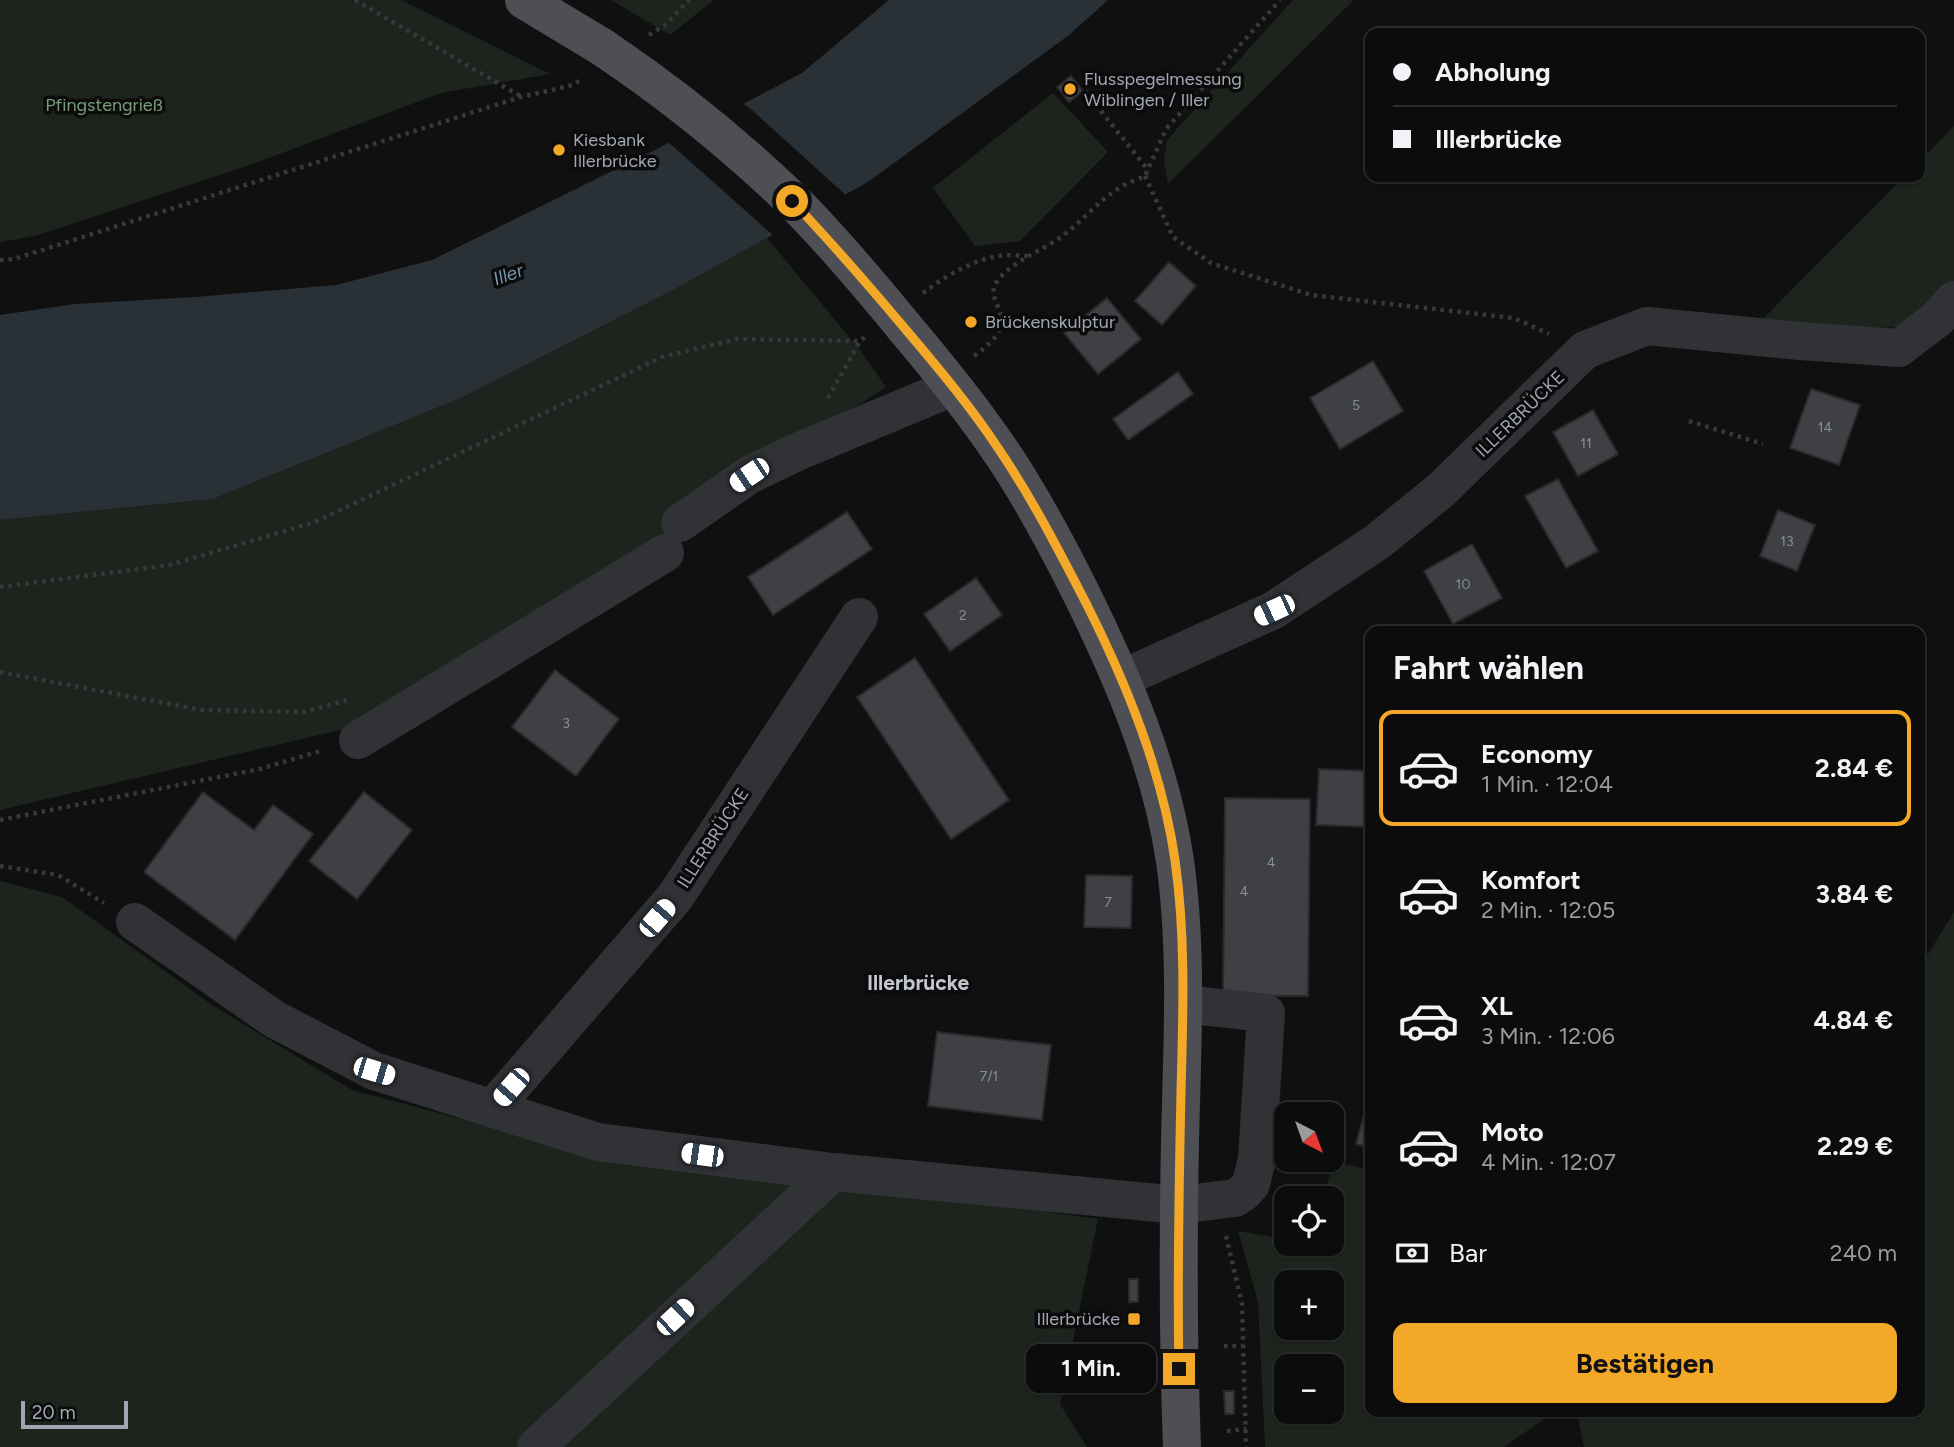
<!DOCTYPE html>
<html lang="de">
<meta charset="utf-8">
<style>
body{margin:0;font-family:Figtree,sans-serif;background:#1a1a1b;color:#f1f3f6;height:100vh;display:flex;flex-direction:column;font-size:26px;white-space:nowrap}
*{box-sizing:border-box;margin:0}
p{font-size:23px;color:#9a9b9d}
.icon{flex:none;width:38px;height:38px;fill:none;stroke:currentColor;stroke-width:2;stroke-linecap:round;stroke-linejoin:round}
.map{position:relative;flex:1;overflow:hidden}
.details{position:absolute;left:1365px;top:626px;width:560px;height:791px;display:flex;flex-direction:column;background:#0c0c0d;border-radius:14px;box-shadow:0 2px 5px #0004,0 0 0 2px #2c2c2e}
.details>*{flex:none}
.top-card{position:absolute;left:1365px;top:28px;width:560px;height:154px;border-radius:14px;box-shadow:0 2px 5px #0004,0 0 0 2px #2c2c2e;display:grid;align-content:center;height:154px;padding:0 28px;background:#0c0c0d}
.needle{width:46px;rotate:139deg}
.controls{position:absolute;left:1274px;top:1102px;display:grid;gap:14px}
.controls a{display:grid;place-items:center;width:70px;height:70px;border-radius:14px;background:#0c0c0d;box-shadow:0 2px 5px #0004,0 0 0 2px #2c2c2e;font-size:35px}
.scale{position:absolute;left:21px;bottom:18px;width:107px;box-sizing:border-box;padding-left:7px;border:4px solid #a1a7b2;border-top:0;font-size:19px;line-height:24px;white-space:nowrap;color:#a1a7b2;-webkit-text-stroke:5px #0b0b0c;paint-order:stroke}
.end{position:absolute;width:32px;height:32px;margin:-16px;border:9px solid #f3a927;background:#111;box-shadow:0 0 0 4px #111}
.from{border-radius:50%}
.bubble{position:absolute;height:49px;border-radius:14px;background:#0c0c0d;box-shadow:0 2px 5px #0004,0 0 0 2px #2c2c2e;font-size:23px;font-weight:700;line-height:49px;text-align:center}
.car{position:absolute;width:21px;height:42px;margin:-21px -10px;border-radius:9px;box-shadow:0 0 5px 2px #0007;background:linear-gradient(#fff 24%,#345 0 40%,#fff 0 76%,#345 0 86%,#fff 0)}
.top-card b{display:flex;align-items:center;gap:24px;height:66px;font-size:26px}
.top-card b+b{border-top:2px solid #2c2c2e}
.top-card i{width:18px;height:18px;background:#f1f3f6}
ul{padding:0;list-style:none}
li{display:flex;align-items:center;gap:21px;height:116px;margin:0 14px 10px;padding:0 14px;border:4px solid transparent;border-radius:14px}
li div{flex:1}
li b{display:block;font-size:26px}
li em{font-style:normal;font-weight:700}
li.active{border-color:#f3a927}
li>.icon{width:63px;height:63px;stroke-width:1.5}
h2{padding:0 28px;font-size:32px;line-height:84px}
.pay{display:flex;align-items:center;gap:18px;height:77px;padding:0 28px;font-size:26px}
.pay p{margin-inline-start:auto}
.primary-button{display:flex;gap:14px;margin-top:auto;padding:14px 28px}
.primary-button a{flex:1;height:80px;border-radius:14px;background:#f3a927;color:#111;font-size:28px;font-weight:700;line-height:80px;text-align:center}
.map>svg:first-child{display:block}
.green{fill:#1c241d;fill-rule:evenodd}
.water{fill:#293137}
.pier{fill:#101011}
.building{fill:#3f4044;stroke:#2a2a2d;stroke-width:2}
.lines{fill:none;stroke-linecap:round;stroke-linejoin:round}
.path{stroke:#37393d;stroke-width:4.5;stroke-dasharray:3.5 5;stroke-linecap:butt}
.minor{stroke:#313236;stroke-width:38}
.major{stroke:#4d4f55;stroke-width:38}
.major-bridge{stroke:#4d4f55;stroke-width:38}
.route{stroke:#f3a927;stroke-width:9}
.poi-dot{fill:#f3a927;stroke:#0b0b0c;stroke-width:2.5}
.labels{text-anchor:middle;stroke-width:7;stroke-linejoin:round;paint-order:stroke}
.number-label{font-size:14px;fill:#888d96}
.poi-label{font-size:18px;fill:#a1a7b2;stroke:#0b0b0c;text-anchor:start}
.park-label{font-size:18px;fill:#779e79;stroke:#0b0b0c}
.street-label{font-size:18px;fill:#a1a7b2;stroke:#0b0b0c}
.water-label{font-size:19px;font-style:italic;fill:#7796af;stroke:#0b0b0c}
.quarter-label{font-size:21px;font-weight:bold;fill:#c2c6ce;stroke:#0b0b0c}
</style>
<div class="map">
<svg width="1954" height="1447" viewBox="0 0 1954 1447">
<rect width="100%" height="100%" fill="#101011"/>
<path class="green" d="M0,0H401L550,74L441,93L250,165L35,236L0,242Z
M611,0H714L670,35Z
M1293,0H1354L1168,184L1164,160L1167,140Z
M1053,93L1108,152L1020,241L975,246L933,188Z
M1954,126V290L1899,327L1807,330L1754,328L1904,177H1920V161Z
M767,238L860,350L886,387L465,664L353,727L0,810V520L213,499L461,398L675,289Z
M0,881L62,897L212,1005L352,1090L590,1153L839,1182L1098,1219L1060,1404L1087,1447H0Z
M1954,912V1447H1584L1577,1412H1920V967Z
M1333,1161L1370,1170V1412H1554L1504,1447H1265L1258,1302L1238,1231L1286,1239V1244H1332V1199H1323ZM1286,1283H1332V1328H1286ZM1286,1367H1332V1412H1286Z"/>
<path class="water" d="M889,0H1108L1069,35L868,182L675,289L461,398L213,499L0,520V315L75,304L195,297L336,285L432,260L657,149L802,73Z"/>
<path class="pier" d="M740,101L753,111L848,197L775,237L666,140Z"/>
<path class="building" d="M1071,76L1083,91L1069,102L1057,87Z
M1169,262L1196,286L1162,325L1135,301Z
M1107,298L1141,339L1098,374L1064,333Z
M1373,361L1403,411L1340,449L1310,398Z
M1178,372L1193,394L1128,440L1113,419Z
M1811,389L1860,405L1839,465L1790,448Z
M1593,410L1618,454L1578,476L1553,432Z
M1558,479L1598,551L1566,568L1525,496Z
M1778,510L1815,525L1797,571L1760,556Z
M847,512L872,549L773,615L748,577Z
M1472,544L1502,598L1453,624L1424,571Z
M976,578L1002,615L950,651L924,614Z
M915,658L1009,800L951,839L857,697Z
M555,670L619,719L576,776L512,727Z
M1319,769L1370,771V827L1316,825Z
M203,792L254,830L273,805L313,834L235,940L144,872Z
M364,792L412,830L357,899L309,861Z
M1225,798L1310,799L1308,996H1223Z
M1086,875L1132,876L1131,928L1084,927Z
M937,1032L1051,1045L1042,1120L928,1106Z
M1370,1093V1148L1356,1144Z
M1129,1279H1138V1302H1129Z
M1224,1391H1234V1414H1225Z"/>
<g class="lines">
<path class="path" d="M355,0L520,96
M649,35L665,25L689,0
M1085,91L1149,171
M1145,176L1173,237L1211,263L1311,295L1514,318L1549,334
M0,260L14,259L521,97L573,85L583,78
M923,293C944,277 972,260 999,256C1008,254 1019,256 1028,256
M974,356C1028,318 983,305 996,283C1008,264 1040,251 1058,239C1079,225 1095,204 1116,190C1124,184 1136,180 1145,176L1166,129L1280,0
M828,398L860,341
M1689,421L1763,444
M0,587L170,565L315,522L662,357L737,339L860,341L866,336
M0,672L201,710L304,712L347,700
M0,820L260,769L324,750
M0,866L58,875L104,903
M1226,1236L1242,1304L1246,1447
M1224,1346H1243
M1227,1431L1246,1429"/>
<path class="minor" d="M680,523L749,475L797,452L953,387
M1121,679L1274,610L1377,542L1441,490L1585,350L1647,326L1800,341L1899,348L1937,319L1954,300
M358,740L665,553
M135,922L274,1019L374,1071L598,1142L833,1172L1179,1205L1235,1198L1244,1192L1251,1184L1257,1159L1266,1013L1183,1004
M493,1108L675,897L859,617
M536,1447L833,1172"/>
<path class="major" d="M524,0L602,47
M905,328C937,366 969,405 997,446C1029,492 1055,541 1080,591C1122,676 1161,766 1175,861C1188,954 1182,1048 1180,1142C1178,1244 1178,1345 1182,1447"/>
<path class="major-bridge" d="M602,47C669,92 733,143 792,200C832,240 869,284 905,328"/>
</g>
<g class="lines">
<path class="route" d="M792,201C832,243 870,287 907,331C939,369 971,407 998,448C1032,498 1059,551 1087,605C1127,685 1162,771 1175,860C1186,937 1183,1015 1181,1092C1179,1184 1177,1277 1179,1369"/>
</g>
<g class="poi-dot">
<circle cx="1070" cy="89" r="7"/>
<circle cx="559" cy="150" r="7"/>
<circle cx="971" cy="322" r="7"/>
<rect x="1127" y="1312" width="14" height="14" rx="3.5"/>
</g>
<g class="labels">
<g class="number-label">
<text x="1356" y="410">5</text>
<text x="1825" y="432">14</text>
<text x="1586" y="448">11</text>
<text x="1787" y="546">13</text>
<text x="1463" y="589">10</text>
<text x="963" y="620">2</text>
<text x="566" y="728">3</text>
<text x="1271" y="867">4</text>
<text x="1244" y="896">4</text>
<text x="1108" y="907">7</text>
<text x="989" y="1081">7/1</text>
</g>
<g class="poi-label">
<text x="1084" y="85">Flusspegelmessung<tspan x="1084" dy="21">Wiblingen / Iller</tspan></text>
<text x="573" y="146">Kiesbank<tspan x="573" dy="21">Illerbrücke</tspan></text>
<text x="985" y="328">Brückenskulptur</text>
<text x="1120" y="1325" text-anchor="end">Illerbrücke</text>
</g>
<g class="park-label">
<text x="104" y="111">Pfingstengrieß</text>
</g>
<g class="street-label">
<text transform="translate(1520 414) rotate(-44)" y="6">ILLERBRÜCKE</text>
<text transform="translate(713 838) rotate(-57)" y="6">ILLERBRÜCKE</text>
</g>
<g class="water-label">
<text transform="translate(508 274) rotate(-20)" y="7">Iller</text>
</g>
<g class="quarter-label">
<text x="918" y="990">Illerbrücke</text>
</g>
</g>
</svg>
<div class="controls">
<a><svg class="needle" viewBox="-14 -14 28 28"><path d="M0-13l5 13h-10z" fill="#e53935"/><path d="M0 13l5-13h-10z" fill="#9a9b9d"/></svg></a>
<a><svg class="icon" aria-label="locate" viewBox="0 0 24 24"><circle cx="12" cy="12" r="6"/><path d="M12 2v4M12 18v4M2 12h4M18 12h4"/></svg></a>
<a>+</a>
<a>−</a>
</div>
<div class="scale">20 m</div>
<i class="end from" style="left:792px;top:201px"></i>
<i class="end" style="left:1179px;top:1369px"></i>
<div class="bubble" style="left:1026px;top:1344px;width:130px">1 Min.</div>
<i class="car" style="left:749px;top:475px;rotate:236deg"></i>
<i class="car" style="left:1274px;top:610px;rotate:245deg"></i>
<i class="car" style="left:657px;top:918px;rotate:41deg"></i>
<i class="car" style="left:374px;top:1071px;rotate:107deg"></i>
<i class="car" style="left:511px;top:1087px;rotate:221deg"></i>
<i class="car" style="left:702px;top:1155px;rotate:278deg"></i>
<i class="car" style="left:675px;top:1317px;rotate:47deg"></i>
<div class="top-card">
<b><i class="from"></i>Abholung</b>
<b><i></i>Illerbrücke</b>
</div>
<section class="details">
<h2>Fahrt wählen</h2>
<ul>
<li class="active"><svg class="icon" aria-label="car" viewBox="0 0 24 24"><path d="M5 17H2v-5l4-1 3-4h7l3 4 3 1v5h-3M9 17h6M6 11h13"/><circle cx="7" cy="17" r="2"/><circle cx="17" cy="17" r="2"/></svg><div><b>Economy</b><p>1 Min. · 12:04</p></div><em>2.84 €</em></li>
<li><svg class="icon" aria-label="car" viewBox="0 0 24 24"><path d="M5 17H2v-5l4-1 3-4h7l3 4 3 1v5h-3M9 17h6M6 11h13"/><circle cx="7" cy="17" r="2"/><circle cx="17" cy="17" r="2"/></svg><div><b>Komfort</b><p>2 Min. · 12:05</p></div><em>3.84 €</em></li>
<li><svg class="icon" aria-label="car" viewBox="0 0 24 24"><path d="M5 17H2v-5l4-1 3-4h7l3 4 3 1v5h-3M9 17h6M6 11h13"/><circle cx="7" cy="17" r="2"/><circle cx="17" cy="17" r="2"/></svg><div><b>XL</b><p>3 Min. · 12:06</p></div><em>4.84 €</em></li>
<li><svg class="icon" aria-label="car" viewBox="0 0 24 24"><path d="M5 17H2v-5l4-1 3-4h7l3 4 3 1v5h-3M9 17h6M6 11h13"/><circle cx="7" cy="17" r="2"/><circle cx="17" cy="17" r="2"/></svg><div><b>Moto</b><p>4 Min. · 12:07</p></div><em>2.29 €</em></li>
</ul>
<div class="pay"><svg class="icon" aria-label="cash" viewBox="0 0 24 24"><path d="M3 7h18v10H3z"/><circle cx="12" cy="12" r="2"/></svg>Bar<p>240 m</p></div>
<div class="primary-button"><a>Bestätigen</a></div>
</section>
</div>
